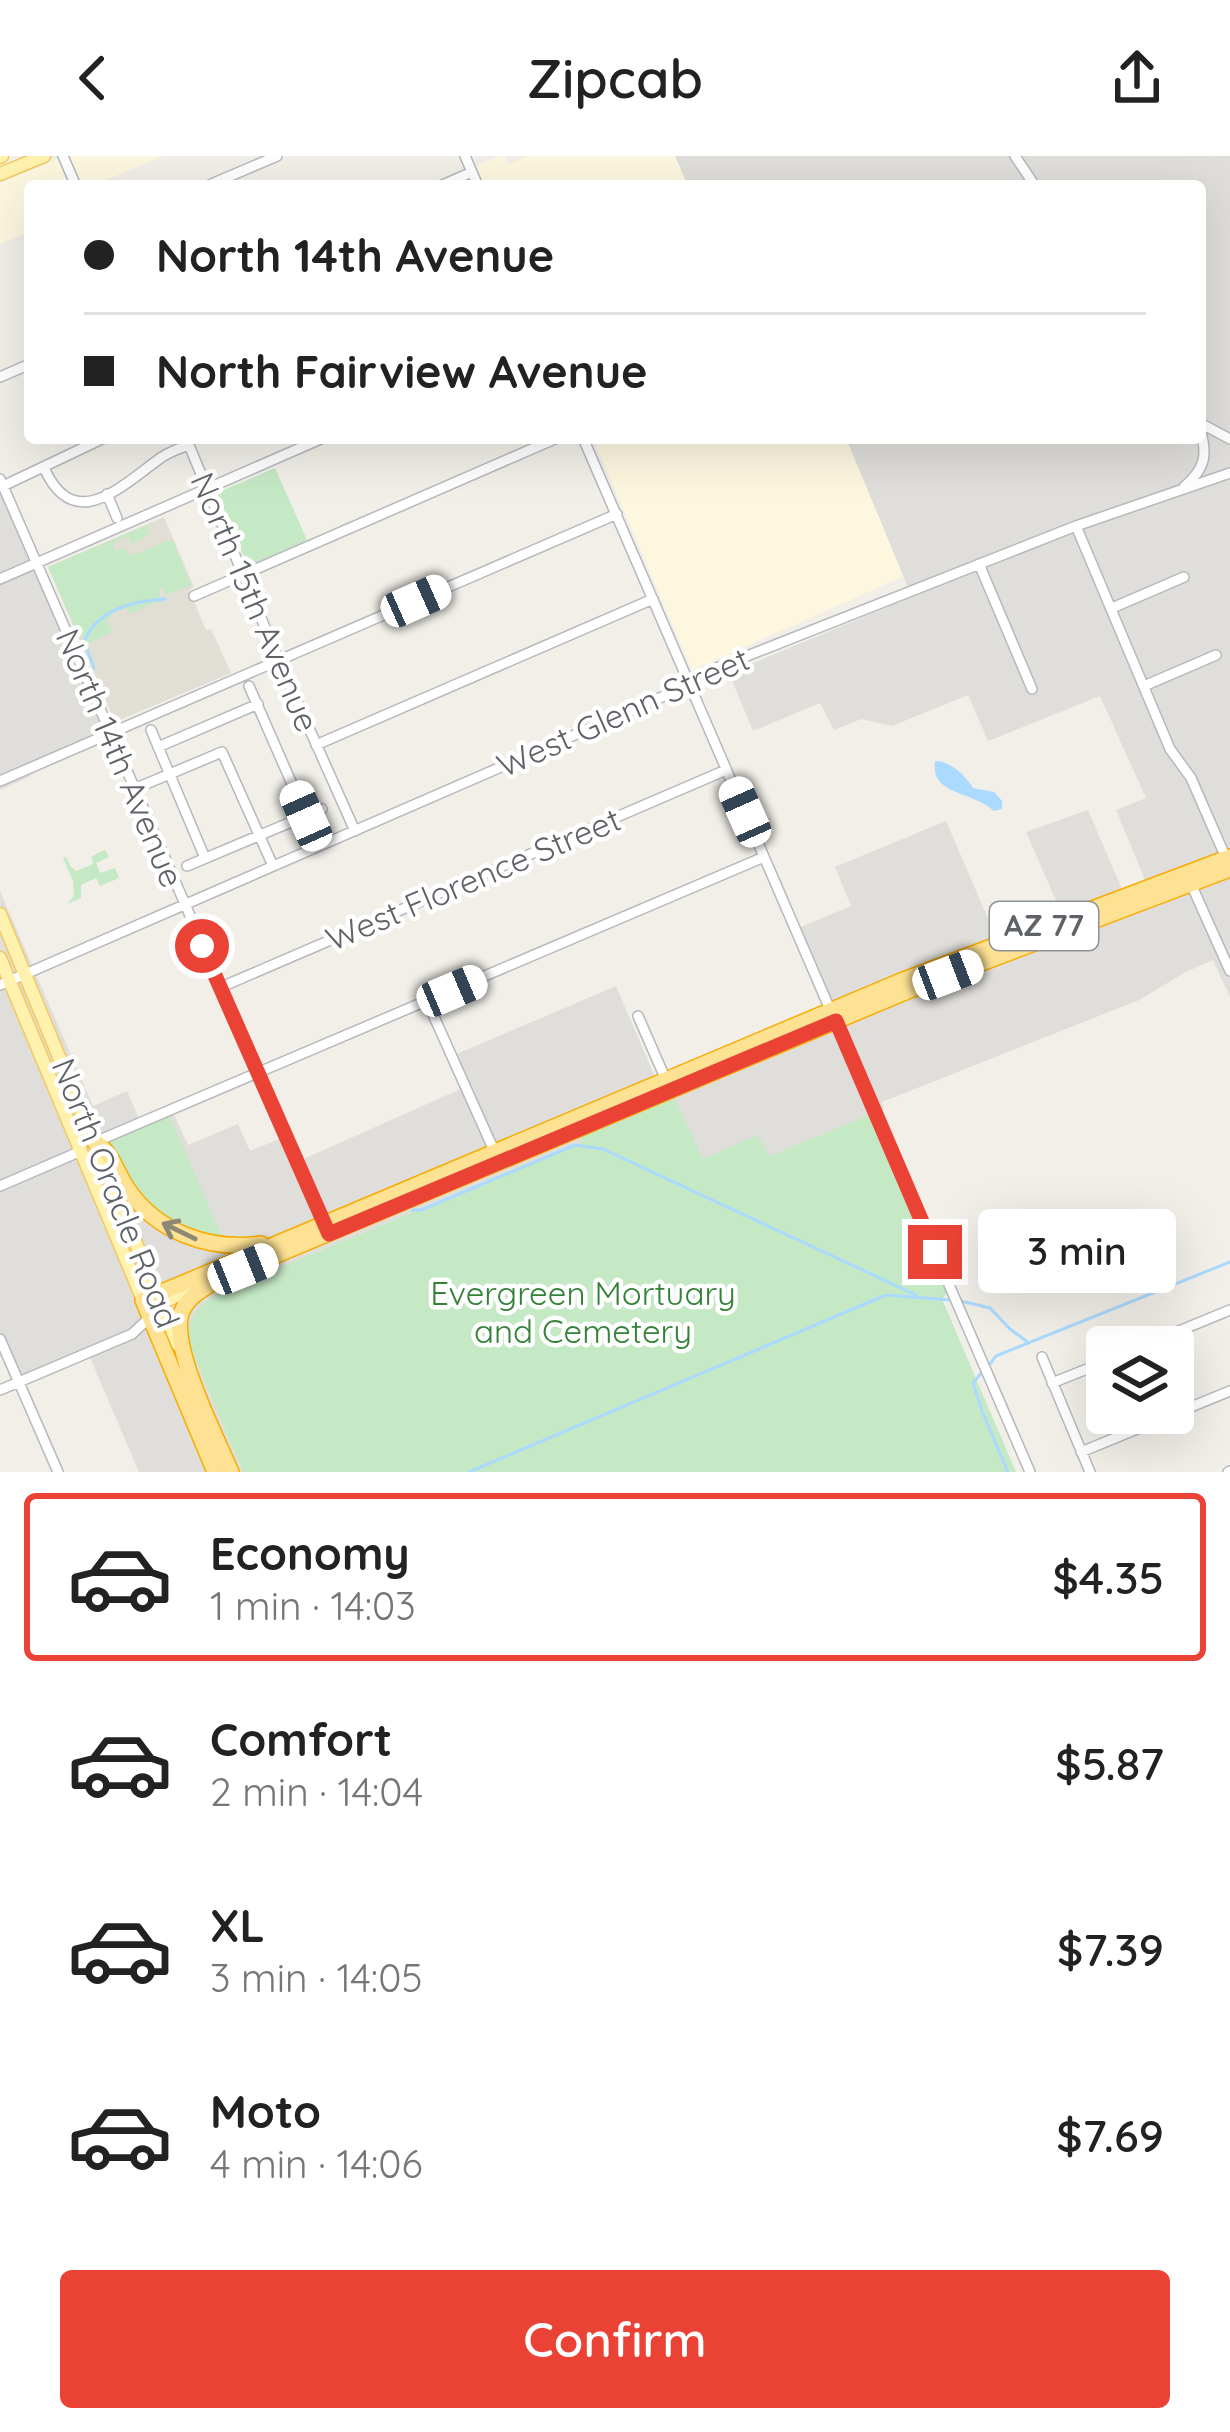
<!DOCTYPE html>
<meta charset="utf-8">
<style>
body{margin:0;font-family:Quicksand,sans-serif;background:#f6f6f6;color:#222;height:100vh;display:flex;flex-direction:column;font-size:45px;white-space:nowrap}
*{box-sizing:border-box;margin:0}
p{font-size:39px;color:#767676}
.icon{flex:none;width:66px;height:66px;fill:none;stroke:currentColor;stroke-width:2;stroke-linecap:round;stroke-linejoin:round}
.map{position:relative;height:1316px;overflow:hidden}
.panel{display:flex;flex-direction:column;background:#fff;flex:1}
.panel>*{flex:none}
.banner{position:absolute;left:24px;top:24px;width:1182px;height:264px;border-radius:12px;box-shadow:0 12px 48px #0002;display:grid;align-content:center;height:264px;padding:0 60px;background:#fff}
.controls{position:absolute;left:1086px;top:1170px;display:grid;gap:24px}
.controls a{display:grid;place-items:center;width:108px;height:108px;border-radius:12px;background:#fff;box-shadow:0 12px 48px #0002;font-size:60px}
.end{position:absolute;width:54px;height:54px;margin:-27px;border:15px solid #ea4335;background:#fff;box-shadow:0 0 0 6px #fff}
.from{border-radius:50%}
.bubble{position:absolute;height:84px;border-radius:12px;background:#fff;box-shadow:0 12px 48px #0002;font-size:39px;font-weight:600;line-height:84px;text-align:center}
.car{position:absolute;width:36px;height:72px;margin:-36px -18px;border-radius:15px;box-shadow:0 0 9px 3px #0007;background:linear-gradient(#fff 24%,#345 0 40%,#fff 0 76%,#345 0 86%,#fff 0)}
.banner b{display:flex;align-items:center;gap:42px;height:114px;font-size:45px}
.banner b+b{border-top:3px solid #e0e0e0}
.banner i{width:30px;height:30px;background:#222}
ul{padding:21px 0 0;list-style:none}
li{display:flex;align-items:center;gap:36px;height:168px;margin:0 24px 18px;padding:0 36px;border:6px solid transparent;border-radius:12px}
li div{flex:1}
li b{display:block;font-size:45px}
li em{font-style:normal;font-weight:600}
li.selected{border-color:#ea4335}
li>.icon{width:108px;height:108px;stroke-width:1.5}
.cta{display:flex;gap:24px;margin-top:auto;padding:24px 60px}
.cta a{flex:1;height:138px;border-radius:12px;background:#ea4335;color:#fff;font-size:48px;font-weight:600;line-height:138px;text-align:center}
header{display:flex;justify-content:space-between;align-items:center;height:156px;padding:0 60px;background:#fff;font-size:54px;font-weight:600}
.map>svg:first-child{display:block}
.commercial{fill:#fef7e0}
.industrial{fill:#e0deda}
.education{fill:#e1ded6}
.green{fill:#c5e8c5}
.water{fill:#aadaff}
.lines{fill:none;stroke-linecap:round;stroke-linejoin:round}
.stream{stroke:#aadaff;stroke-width:3}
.minor-casing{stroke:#b5b8bc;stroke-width:12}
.major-casing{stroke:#f2c960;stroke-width:15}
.highway-casing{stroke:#f9ab00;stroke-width:18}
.minor{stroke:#fff;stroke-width:9}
.major{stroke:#fff2af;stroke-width:12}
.highway{stroke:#fde293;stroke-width:15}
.oneway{stroke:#8e8975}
.route{stroke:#ea4335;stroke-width:15}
.labels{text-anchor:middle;stroke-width:9;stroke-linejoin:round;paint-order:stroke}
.shield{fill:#fff;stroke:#8f9295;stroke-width:3}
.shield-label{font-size:30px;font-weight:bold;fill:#5f6368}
.street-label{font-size:33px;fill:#5f6368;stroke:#fff}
.park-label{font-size:33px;fill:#348238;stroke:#fff}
</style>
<header><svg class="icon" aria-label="back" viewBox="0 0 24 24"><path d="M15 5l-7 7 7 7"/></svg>Zipcab<svg class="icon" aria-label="share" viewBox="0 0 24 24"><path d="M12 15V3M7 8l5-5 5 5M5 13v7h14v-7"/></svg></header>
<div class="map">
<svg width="1230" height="1316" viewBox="0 0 1230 1316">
<rect width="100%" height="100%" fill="#f1efe8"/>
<path class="commercial" d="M64,0H163L92,30L75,28L30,30V75L0,88V27Z
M499,0H504L509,8L529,0H675L688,30H485L476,10Z
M593,282H846L904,420L692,514Z"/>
<path class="industrial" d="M675,0H1230V841L1213,804L1186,816L1139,844L882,946L884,953L768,1001L702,1003L573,977L586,984L251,1123L188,1186L243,1316H139L88,1197L18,1226L0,1184V735L93,950L127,935L141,967L172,954L188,989L238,968L250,995L284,981L297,1006L465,931L452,900L616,830L655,921L830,855L796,773L851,750L835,711L946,665L996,781L1061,756L1026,676L1088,654L1127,745L1148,731L1116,654L1146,642L1100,540L988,585L968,539L892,570L861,563L834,574L820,547L753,575L729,517L912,441L846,282H1200V30H688Z
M0,323L109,577L27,614L31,620L0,634Z"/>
<path class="education" d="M164,361L194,431L189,434L206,474L211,473L231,517L115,566L48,411Z"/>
<path class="green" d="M275,312L307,384L248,410L217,337Z
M147,369L150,377L144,380L145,382L132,388L128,380L113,387L115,395L125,392L130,400L172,383L191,429L166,439L161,430L159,437L161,448L157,446L129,458L126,452L113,457L107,465L113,475L89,487L77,476L48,411Z
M105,694L109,701L96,707L100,717L115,712L119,722L100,730L96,722L81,729V742L67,748L74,740L73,725L63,702L66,701L71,711L76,715L93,708L92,700Z
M671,935L703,1003L758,979L769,1000L874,957L951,1133L942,1143L1016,1316H243L188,1186C188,1144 217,1139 251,1123L584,985L572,976Z
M168,956L223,1083C151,1070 137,1044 107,981Z"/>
<path class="water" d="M935,605C951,605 966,620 973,632L994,636L1002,645V653L994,655C971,634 930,640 935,605Z"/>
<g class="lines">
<path class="stream" d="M94,512L84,486C97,453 133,445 165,443
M412,1054H421L575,989L603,993L916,1139
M961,1145L990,1152L1010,1173L1029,1187
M990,1208L996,1200L1230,1106
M983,1215L973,1227L982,1255L1008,1316
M469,1316L886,1139L951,1144"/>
<g class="minor-casing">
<path id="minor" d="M63,0L76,30
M465,0L478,30
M1015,0L1035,30
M207,30L277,0
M440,30L472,16
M0,221L30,208
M1200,267L1230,283
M186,282L279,505L355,675
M583,282L1030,1316
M44,312C75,380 122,329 162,301C170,296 180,292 189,289
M0,323L326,1072
M3,330L104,282
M1184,331C1205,313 1208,299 1200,273
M107,338L117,362
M1076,370L1170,593L1191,622L1226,702
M979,408L1032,533
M0,423L323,282
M194,440L557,282
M1112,452L1184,421
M249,530L306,660
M1144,530L1216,499
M151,574L205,702
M316,589L653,443
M158,591L258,548
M0,625L617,358
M134,633L222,596L273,710
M187,710L322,653
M1191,728L1230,815
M0,829L671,537L709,515L1076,370L1230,317
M219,832L726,614
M427,845L496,999
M638,860L666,924
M95,986L764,701
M0,1030L81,995
M0,1183L58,1316
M1140,1191L1230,1154
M1042,1201L1090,1316
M1052,1227L1107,1205
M0,1234L132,1178L146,1165L148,1156
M1081,1296L1230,1235
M1228,1316L1230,1315"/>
</g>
<g class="major-casing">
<path id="major" d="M0,1L2,0
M0,18L44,0
M0,758L178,1189
M0,802L143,1144
M153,1150L201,1130"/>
</g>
<g class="highway-casing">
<path id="highway" d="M95,986C112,996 116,1016 127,1032C156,1076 209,1095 261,1088
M215,1316L143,1144L901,825L1230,701
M231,1316C217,1283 166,1184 183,1153C190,1139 206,1131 219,1123L910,834L1230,713"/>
</g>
<use href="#minor" class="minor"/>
<use href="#major" class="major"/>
<use href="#highway" class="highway"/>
</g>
<defs><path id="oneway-shaft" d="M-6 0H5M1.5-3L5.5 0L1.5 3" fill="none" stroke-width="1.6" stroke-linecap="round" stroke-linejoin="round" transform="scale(3)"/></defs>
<use class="oneway" href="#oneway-shaft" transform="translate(179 1075) rotate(-154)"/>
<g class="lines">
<path class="route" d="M202,790L329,1078L836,865L935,1096"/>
</g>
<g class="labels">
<rect class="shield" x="990" y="746" width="108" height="48" rx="9"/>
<g class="shield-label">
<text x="1044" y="780">AZ 77</text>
</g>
<g class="street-label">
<text transform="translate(255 446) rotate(67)" y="12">North 15th Avenue</text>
<text transform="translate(623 556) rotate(-24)" y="12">West Glenn Street</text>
<text transform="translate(120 602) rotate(67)" y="12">North 14th Avenue</text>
<text transform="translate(473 723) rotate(-23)" y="12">West Florence Street</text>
<text transform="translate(116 1037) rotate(68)" y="12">North Oracle Road</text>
</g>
<g class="park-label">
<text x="583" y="1149">Evergreen Mortuary<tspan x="583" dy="38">and Cemetery</tspan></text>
</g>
</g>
</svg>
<div class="controls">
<a><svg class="icon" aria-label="layers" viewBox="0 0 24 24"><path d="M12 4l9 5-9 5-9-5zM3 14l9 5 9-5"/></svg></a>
</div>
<i class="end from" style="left:202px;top:790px"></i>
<i class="end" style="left:935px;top:1096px"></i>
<div class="bubble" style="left:978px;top:1053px;width:198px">3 min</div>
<i class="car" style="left:416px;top:445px;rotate:66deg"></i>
<i class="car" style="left:745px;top:656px;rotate:336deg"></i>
<i class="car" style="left:306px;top:660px;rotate:336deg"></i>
<i class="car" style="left:948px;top:819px;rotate:69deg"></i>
<i class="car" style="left:452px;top:835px;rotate:67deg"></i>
<i class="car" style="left:243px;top:1113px;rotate:68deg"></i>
<div class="banner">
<b><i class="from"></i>North 14th Avenue</b>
<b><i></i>North Fairview Avenue</b>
</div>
</div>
<section class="panel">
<ul>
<li class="selected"><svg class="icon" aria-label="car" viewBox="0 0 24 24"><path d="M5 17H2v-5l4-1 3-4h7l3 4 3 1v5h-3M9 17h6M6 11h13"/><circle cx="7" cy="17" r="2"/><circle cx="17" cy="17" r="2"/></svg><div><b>Economy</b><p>1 min · 14:03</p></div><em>$4.35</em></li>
<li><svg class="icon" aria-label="car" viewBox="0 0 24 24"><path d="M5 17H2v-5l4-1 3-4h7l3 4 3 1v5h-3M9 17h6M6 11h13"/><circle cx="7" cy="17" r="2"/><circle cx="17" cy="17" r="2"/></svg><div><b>Comfort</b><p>2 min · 14:04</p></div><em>$5.87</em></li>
<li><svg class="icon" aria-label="car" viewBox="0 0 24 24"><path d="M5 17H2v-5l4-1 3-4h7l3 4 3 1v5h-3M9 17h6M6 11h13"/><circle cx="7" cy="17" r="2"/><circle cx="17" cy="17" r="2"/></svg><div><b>XL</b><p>3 min · 14:05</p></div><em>$7.39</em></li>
<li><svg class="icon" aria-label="car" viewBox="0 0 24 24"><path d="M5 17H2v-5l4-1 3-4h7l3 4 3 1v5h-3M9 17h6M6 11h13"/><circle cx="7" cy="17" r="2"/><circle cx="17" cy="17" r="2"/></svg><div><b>Moto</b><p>4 min · 14:06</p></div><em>$7.69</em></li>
</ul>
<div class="cta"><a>Confirm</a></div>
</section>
